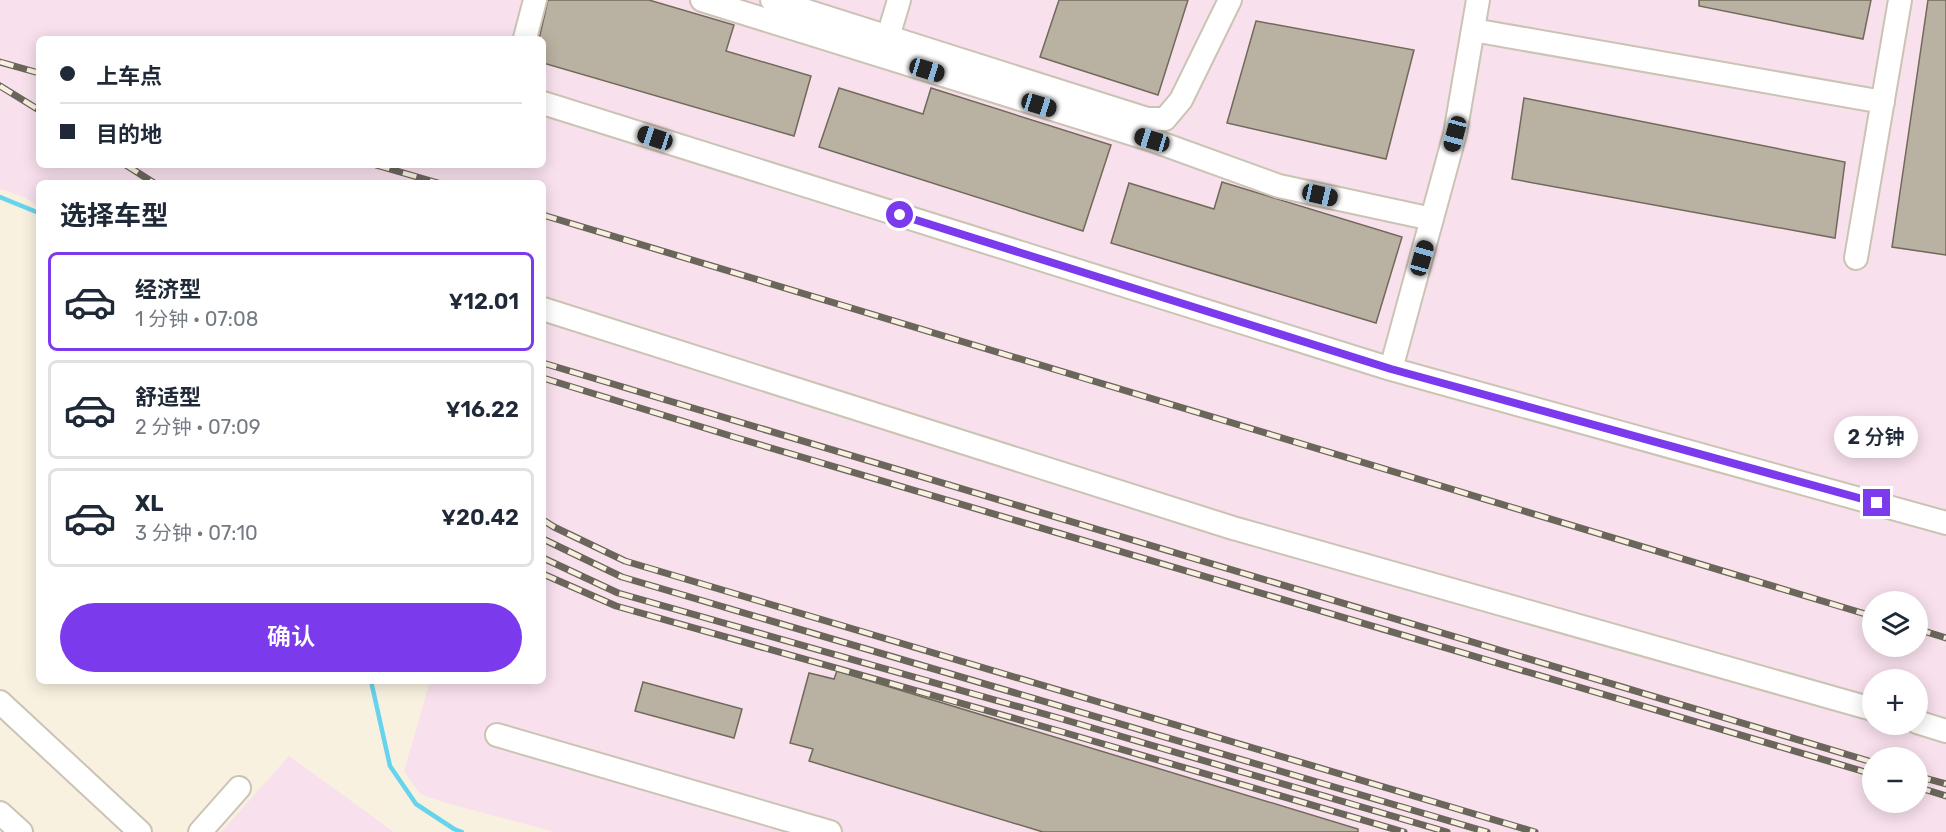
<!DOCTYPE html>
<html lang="zh">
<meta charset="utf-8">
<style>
body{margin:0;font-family:Rubik,"Noto Sans SC",sans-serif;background:#f6f6f7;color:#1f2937;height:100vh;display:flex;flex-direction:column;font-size:22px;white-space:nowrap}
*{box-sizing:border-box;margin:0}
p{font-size:20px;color:#747a83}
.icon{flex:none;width:33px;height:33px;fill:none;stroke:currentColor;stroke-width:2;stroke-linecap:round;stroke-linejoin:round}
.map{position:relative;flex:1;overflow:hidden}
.side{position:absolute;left:36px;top:180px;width:510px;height:504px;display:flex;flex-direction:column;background:#fff;border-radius:9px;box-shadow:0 3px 15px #0003}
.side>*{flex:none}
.hud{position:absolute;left:36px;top:36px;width:510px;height:132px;border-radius:9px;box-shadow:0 3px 15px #0003;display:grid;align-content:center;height:132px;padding:0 24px;background:#fff}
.buttons{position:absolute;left:1862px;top:591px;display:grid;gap:12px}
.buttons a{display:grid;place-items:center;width:66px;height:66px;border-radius:50%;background:#fff;box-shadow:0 3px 15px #0003;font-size:30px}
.end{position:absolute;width:27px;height:27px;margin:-14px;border:8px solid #7c3aed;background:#fff;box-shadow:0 0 0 3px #fff}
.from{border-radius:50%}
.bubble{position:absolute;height:42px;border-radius:21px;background:#fff;box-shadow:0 3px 15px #0003;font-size:20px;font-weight:600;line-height:42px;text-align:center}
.car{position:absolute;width:18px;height:36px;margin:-18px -9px;border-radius:8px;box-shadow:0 0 4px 2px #0007;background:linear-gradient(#222 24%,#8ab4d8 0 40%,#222 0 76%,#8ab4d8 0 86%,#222 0)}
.hud b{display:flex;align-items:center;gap:21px;height:57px;font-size:22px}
.hud b+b{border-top:2px solid #e0e1e3}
.hud i{width:15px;height:15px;background:#1f2937}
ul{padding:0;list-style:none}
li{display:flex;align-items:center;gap:18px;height:99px;margin:0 12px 9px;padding:0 12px;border:3px solid #e0e1e3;border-radius:9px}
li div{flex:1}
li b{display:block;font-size:22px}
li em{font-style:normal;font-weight:600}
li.active{border-color:#7c3aed}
li>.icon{width:54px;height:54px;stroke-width:1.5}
h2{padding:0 24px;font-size:27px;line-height:72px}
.action{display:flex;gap:12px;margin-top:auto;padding:12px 24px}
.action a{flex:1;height:69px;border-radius:36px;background:#7c3aed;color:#fff;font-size:24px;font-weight:600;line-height:69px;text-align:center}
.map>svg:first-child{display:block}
.industrial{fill:#f8e0ed;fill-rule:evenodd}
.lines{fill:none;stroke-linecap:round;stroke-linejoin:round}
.stream{stroke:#66d4ed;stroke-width:4.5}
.building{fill:#b9b1a1;stroke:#716a5b;stroke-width:1.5}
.minor-casing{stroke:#cbc3b3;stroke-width:26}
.minor{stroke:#fff;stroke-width:22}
.rail-casing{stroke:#6b665c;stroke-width:7}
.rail{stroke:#f9f1e0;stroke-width:4.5;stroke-dasharray:14;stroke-linecap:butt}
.route{stroke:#7c3aed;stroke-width:8}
</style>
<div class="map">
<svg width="1946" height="832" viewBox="0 0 1946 832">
<rect width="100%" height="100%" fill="#f9f1e0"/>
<path class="industrial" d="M0,0H1946V832H555L446,803L420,794L404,771L430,681H543V183H39V207L24,197L0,189ZM39,39H543V165H39ZM1872,602H1917V646H1872ZM1872,680H1917V724H1872ZM1872,758H1917V802H1872Z
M289,756L394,832H221Z"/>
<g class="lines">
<path class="stream" d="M0,197L39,213
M371,681L390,766L416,804L454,829L462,832"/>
</g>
<path class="building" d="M548,0H649L734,25L726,51L811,76L794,136L543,63V39H539Z
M1059,0H1188L1158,95L1040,57Z
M1699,0H1871L1863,39L1699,6Z
M1928,0H1946V255L1892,247Z
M1256,21L1414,50L1386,159L1227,123Z
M839,88L923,114L931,88L1111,145L1083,231L819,147Z
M1524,98L1845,162L1835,238L1512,179Z
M1222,182L1402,237L1376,323L1111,243L1129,183L1214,209Z
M837,671L1358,829V832H1043L809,761L813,749L790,743L809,673L834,679Z
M643,682L742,709L734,738L635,711Z"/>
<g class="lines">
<g class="minor-casing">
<path id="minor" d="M702,0L1152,140L1279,186L1432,219
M772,0L1147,119H1165L1181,100L1230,0
M1473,30L1883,102
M888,37L899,0
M525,38L535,0
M543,103L1391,369L1946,523
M1856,258L1900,0
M543,309L1233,528L1872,709
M1391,369L1455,134L1478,0
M0,702L140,832
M1917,722L1946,731
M497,735L830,832
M0,813L21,832
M200,832L239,788"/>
</g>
<use href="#minor" class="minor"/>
<g class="rail-casing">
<path id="rail" d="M0,62L39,73
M0,86L39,110
M126,165L154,183
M376,165L438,183
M543,215L1872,616
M543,363L1872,762
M543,378L734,437L1872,774
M543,520L554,527L625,561L1535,832
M543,539L622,577L1487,832
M543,558L618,593L1062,719L1447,832
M543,574L616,606L1059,731L1404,832
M1917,629L1946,638
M1917,776L1946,784
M1917,787L1946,796"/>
</g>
<use href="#rail" class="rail"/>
</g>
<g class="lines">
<path class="route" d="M900,215L1391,369L1877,503"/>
</g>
</svg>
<div class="buttons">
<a><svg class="icon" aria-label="layers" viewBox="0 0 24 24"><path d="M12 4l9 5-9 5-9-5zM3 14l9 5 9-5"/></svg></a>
<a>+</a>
<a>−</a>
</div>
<i class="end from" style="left:900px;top:215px"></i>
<i class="end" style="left:1877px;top:503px"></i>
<div class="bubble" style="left:1834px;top:416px;width:84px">2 分钟</div>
<i class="car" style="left:927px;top:70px;rotate:107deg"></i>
<i class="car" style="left:1039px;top:105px;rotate:107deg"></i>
<i class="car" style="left:1455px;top:134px;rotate:195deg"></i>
<i class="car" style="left:655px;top:138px;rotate:288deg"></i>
<i class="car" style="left:1152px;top:140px;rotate:287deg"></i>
<i class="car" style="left:1320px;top:195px;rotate:103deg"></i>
<i class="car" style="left:1422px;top:258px;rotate:16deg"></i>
<div class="hud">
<b><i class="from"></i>上车点</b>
<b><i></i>目的地</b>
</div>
<section class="side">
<h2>选择车型</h2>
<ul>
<li class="active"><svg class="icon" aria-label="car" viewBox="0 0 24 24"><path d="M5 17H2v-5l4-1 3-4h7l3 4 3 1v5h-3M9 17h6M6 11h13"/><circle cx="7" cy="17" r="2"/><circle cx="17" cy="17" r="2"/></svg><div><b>经济型</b><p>1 分钟 · 07:08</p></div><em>¥12.01</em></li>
<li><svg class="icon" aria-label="car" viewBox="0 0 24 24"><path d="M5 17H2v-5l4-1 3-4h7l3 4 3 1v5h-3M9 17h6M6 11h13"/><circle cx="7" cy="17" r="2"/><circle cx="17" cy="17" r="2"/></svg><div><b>舒适型</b><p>2 分钟 · 07:09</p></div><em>¥16.22</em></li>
<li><svg class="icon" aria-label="car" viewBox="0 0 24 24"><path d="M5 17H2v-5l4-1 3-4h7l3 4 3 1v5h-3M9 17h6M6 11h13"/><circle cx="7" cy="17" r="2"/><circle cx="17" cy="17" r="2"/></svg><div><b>XL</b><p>3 分钟 · 07:10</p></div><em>¥20.42</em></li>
</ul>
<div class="action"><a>确认</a></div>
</section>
</div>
